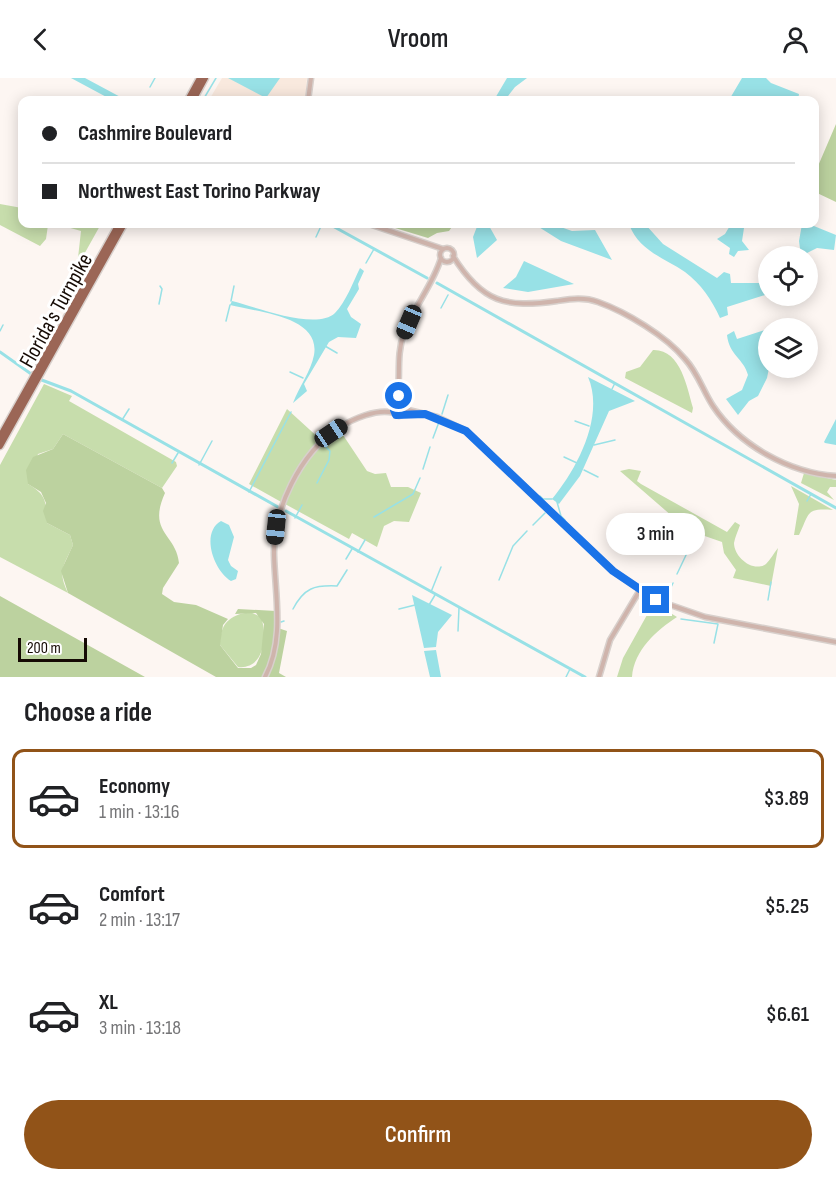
<!DOCTYPE html>
<meta charset="utf-8">
<style>
body{margin:0;font-family:"Sofia Sans Condensed",sans-serif;background:#f6f6f6;color:#202124;height:100vh;display:flex;flex-direction:column;font-size:22px;white-space:nowrap}
*{box-sizing:border-box;margin:0}
p{font-size:20px;color:#757577}
.icon{flex:none;width:33px;height:33px;fill:none;stroke:currentColor;stroke-width:2;stroke-linecap:round;stroke-linejoin:round}
.map{position:relative;height:599px;overflow:hidden}
.details{display:flex;flex-direction:column;background:#fff;flex:1}
.details>*{flex:none}
.hud{position:absolute;left:18px;top:18px;width:801px;height:132px;border-radius:12px;box-shadow:0 3px 15px #0003;display:grid;align-content:center;height:132px;padding:0 24px;background:#fff}
.controls{position:absolute;left:758px;top:168px;display:grid;gap:12px}
.controls a{display:grid;place-items:center;width:60px;height:60px;border-radius:50%;background:#fff;box-shadow:0 3px 15px #0003;font-size:30px}
.scale{position:absolute;left:18px;bottom:15px;width:69px;box-sizing:border-box;padding-left:6px;border:3px solid #150a04;border-top:0;font-size:16px;line-height:21px;white-space:nowrap;color:#150a04;-webkit-text-stroke:4px #fff;paint-order:stroke}
.end{position:absolute;width:27px;height:27px;margin:-14px;border:8px solid #1a73e8;background:#fff;box-shadow:0 0 0 3px #fff}
.from{border-radius:50%}
.bubble{position:absolute;height:42px;border-radius:21px;background:#fff;box-shadow:0 3px 15px #0003;font-size:20px;font-weight:600;line-height:42px;text-align:center}
.car{position:absolute;width:18px;height:36px;margin:-18px -9px;border-radius:8px;box-shadow:0 0 4px 2px #0007;background:linear-gradient(#222 24%,#8ab4d8 0 40%,#222 0 76%,#8ab4d8 0 86%,#222 0)}
.hud b{display:flex;align-items:center;gap:21px;height:57px;font-size:22px}
.hud b+b{border-top:2px solid #e0e0e0}
.hud i{width:15px;height:15px;background:#202124}
ul{padding:0;list-style:none}
li{display:flex;align-items:center;gap:18px;height:99px;margin:0 12px 9px;padding:0 12px;border:3px solid transparent;border-radius:12px}
li div{flex:1}
li b{display:block;font-size:22px}
li em{font-style:normal;font-weight:600}
li.current{border-color:#915318}
li>.icon{width:54px;height:54px;stroke-width:1.5}
h2{padding:0 24px;font-size:27px;line-height:72px}
.button{display:flex;gap:12px;margin-top:auto;padding:12px 24px}
.button a{flex:1;height:69px;border-radius:36px;background:#915318;color:#fff;font-size:24px;font-weight:600;line-height:69px;text-align:center}
header{display:flex;justify-content:space-between;align-items:center;height:78px;padding:0 24px;background:#fff;font-size:27px;font-weight:600}
.map>svg:first-child{display:block}
.built{fill:#f9e9de}
.green{fill:#c7ddac}
.forest{fill:#bcd29f}
.water{fill:#98e1e6}
.lines{fill:none;stroke-linecap:round;stroke-linejoin:round}
.stream{stroke:#98e1e6;stroke-width:1.5}
.canal{stroke:#98e1e6;stroke-width:3}
.tertiary-casing{stroke:#d8d0cc;stroke-width:7}
.motorway-casing{stroke:#d8d0cc;stroke-width:9}
.tertiary{stroke:#cfb4ac;stroke-width:4}
.motorway{stroke:#9b6656;stroke-width:6}
.route{stroke:#1a73e8;stroke-width:8}
.labels{text-anchor:middle;stroke-width:6;stroke-linejoin:round;paint-order:stroke}
.street-label{font-size:22px;fill:#150a04;stroke:#fff}
</style>
<header><svg class="icon" aria-label="back" viewBox="0 0 24 24"><path d="M15 5l-7 7 7 7"/></svg>Vroom<svg class="icon" aria-label="person" viewBox="0 0 24 24"><circle cx="12" cy="8" r="4"/><path d="M4 21q1-7 8-7t8 7"/></svg></header>
<div class="map">
<svg width="836" height="599" viewBox="0 0 836 599">
<rect width="100%" height="100%" fill="#fdf6f2"/>
<path class="built" d="M222,0H307L305,22H209Z"/>
<path class="green" d="M0,126L22,130V146H60V148L48,147L46,161L40,168L0,147Z
M68,146H101L77,189L81,153L67,149Z
M653,272C681,271 687,310 693,330L692,335L625,300L626,294L640,289Z
M44,306L72,318L69,323L176,384L177,388L162,410L63,356L53,371L38,376L28,406C47,417 46,424 47,445L70,457L73,467C64,488 57,492 68,515L0,479V387Z
M287,331L321,362L303,383L283,425L249,406Z
M339,351L367,393L375,396L386,395L391,409H408L421,415L409,444L394,443L384,448L377,469L352,455L349,461L285,426C298,395 312,372 339,351Z
M629,391L641,393L637,403L641,406L727,454L735,444L740,447C738,453 735,459 734,465C734,479 753,495 766,486C770,482 774,475 778,470L771,508L733,500L736,492L724,475L722,464L699,456L680,445L620,393Z
M804,395L836,402V409H830L827,414L834,422L801,405Z
M791,408L833,432C805,430 810,435 799,457H794L799,426Z
M652,528H659L677,539C657,552 634,572 632,599H617L623,580Z
M250,534L261,539C268,558 264,592 238,589L220,567C220,546 229,537 250,534Z"/>
<path class="forest" d="M836,46V124L815,114V95Z
M382,146H454L449,153L437,155L428,160Z
M63,356L162,410L165,415C147,455 176,455 179,485L163,510L162,516L174,524L196,527L228,541L223,547L220,567L238,590H251L256,587L261,576L264,546L256,535L235,536L238,531L276,533L273,572L264,599H216L68,515L61,493L73,467L70,457L47,445L43,433L46,425L41,414L28,406L26,392L33,379L53,371Z
M0,518L145,599H0Z
M278,550L287,553L279,595L286,599H267Z"/>
<path class="water" d="M71,0H85L126,22H112Z
M228,0H280L266,20Z
M507,0H527L515,9L505,22H494Z
M742,0H766L771,5L799,16L798,22L775,20L766,22H729Z
M478,146H488L497,162L477,180L473,159Z
M534,146H552L572,153L595,152L612,182L561,163Z
M629,146H645L663,166L717,200L724,194L730,196L731,205H768V216L727,229L728,237L720,240C712,222 701,206 685,194C663,179 639,173 629,146Z
M731,146H747L744,150L742,163L749,172L738,173L734,179L729,176L730,170L717,161L725,156Z
M802,146H809L836,157L834,172L817,170L801,178L799,163Z
M524,183L574,206L528,214L503,210L516,199Z
M360,190L364,193L358,206L359,211L347,231L351,239L361,246L356,260L338,259L329,264L304,306L307,313L293,325C299,309 311,293 314,277C321,238 257,234 230,227L232,223C256,229 316,253 335,235C346,224 353,204 360,190Z
M765,252L769,290L767,300L758,318L749,323L738,337L726,321L742,312L748,297C744,281 729,277 727,257L734,253L737,261Z
M588,299L635,323L609,333L580,398L559,426L552,421C577,391 605,338 588,299Z
M836,341V367L825,365L824,364Z
M221,443L229,447L234,459L228,482L231,488L238,493L236,501L231,503C214,493 200,455 221,443Z
M412,517L452,537L438,554L436,569L424,570Z
M436,572L441,599H430L424,573Z"/>
<g class="lines">
<path class="stream" d="M150,9L155,0
M203,22L216,0
M316,159L322,146
M366,185L374,171
M231,223L234,208
M159,226L162,211L160,208
M441,230L448,217
M226,243L230,227
M0,253L3,247
M325,268L337,275
M290,294L303,300
M612,311L615,305
M442,336L448,317
M122,342L129,331
M575,343L589,348
M433,360L439,344
M594,367L615,362
M564,379L577,385
M172,385L178,375
M199,387L212,363
M423,391L430,369
M584,392L598,399
M317,405L329,382L330,373L323,366
M249,414L291,334
M540,418L543,421H552
M807,423L811,416
M557,424L561,438L565,442
M374,439L413,416L420,400
M295,440L302,427
M533,447L545,435
M691,467L697,454
M358,474L365,462
M346,481L352,471
M677,496L687,475
M499,502L513,468L527,453
M431,514L441,489
M665,522L673,505
M768,522L771,504
M429,527L435,517
M293,531C304,510 314,507 337,508L347,492
M399,531L415,527
M681,541L718,546L714,565
M281,544L284,543
M458,553L459,530
M566,599L570,591"/>
<path class="canal" d="M329,146L427,200
M437,205L836,430
M0,274L34,298
M39,301L71,313L278,429
M286,433L585,599"/>
<g class="tertiary-casing">
<path id="tertiary" d="M308,22L311,0
M369,146L443,171
M440 177a7 7 0 1 1 14 0a7 7 0 1 1-14 0Z
M453,178C482,225 506,230 557,223C571,221 584,219 598,224C626,234 666,258 685,281C698,295 703,313 713,328C739,367 789,395 836,398
M394 333a5 5 0 1 1 10 0a5 5 0 1 1-10 0Z
M396,328C402,304 395,279 404,255C414,228 433,207 441,180
M404,331L437,339L466,353L613,493L656,522L705,539L836,564
M265,599C285,561 275,517 274,477C273,431 300,376 338,350C353,341 377,330 394,335
M599,599L610,562L640,512"/>
</g>
<g class="motorway-casing">
<path id="motorway" d="M188,22L200,0
M193,22L205,0
M0,359L119,146
M0,368L124,146"/>
</g>
<use href="#tertiary" class="tertiary"/>
<use href="#motorway" class="motorway"/>
</g>
<g class="lines">
<path class="route" d="M399,318L398,313L394,332L396,337L425,336L466,353L613,493L656,522"/>
</g>
<g class="labels">
<g class="street-label">
<text transform="translate(55 232) rotate(-61)" y="8">Florida's Turnpike</text>
</g>
</g>
</svg>
<div class="controls">
<a><svg class="icon" aria-label="locate" viewBox="0 0 24 24"><circle cx="12" cy="12" r="6"/><path d="M12 2v4M12 18v4M2 12h4M18 12h4"/></svg></a>
<a><svg class="icon" aria-label="layers" viewBox="0 0 24 24"><path d="M12 4l9 5-9 5-9-5zM3 14l9 5 9-5"/></svg></a>
</div>
<div class="scale">200 m</div>
<i class="end from" style="left:399px;top:318px"></i>
<i class="end" style="left:656px;top:522px"></i>
<div class="bubble" style="left:606px;top:435px;width:99px">3 min</div>
<i class="car" style="left:409px;top:244px;rotate:203deg"></i>
<i class="car" style="left:331px;top:355px;rotate:56deg"></i>
<i class="car" style="left:276px;top:449px;rotate:186deg"></i>
<div class="hud">
<b><i class="from"></i>Cashmire Boulevard</b>
<b><i></i>Northwest East Torino Parkway</b>
</div>
</div>
<section class="details">
<h2>Choose a ride</h2>
<ul>
<li class="current"><svg class="icon" aria-label="car" viewBox="0 0 24 24"><path d="M5 17H2v-5l4-1 3-4h7l3 4 3 1v5h-3M9 17h6M6 11h13"/><circle cx="7" cy="17" r="2"/><circle cx="17" cy="17" r="2"/></svg><div><b>Economy</b><p>1 min · 13:16</p></div><em>$3.89</em></li>
<li><svg class="icon" aria-label="car" viewBox="0 0 24 24"><path d="M5 17H2v-5l4-1 3-4h7l3 4 3 1v5h-3M9 17h6M6 11h13"/><circle cx="7" cy="17" r="2"/><circle cx="17" cy="17" r="2"/></svg><div><b>Comfort</b><p>2 min · 13:17</p></div><em>$5.25</em></li>
<li><svg class="icon" aria-label="car" viewBox="0 0 24 24"><path d="M5 17H2v-5l4-1 3-4h7l3 4 3 1v5h-3M9 17h6M6 11h13"/><circle cx="7" cy="17" r="2"/><circle cx="17" cy="17" r="2"/></svg><div><b>XL</b><p>3 min · 13:18</p></div><em>$6.61</em></li>
</ul>
<div class="button"><a>Confirm</a></div>
</section>
